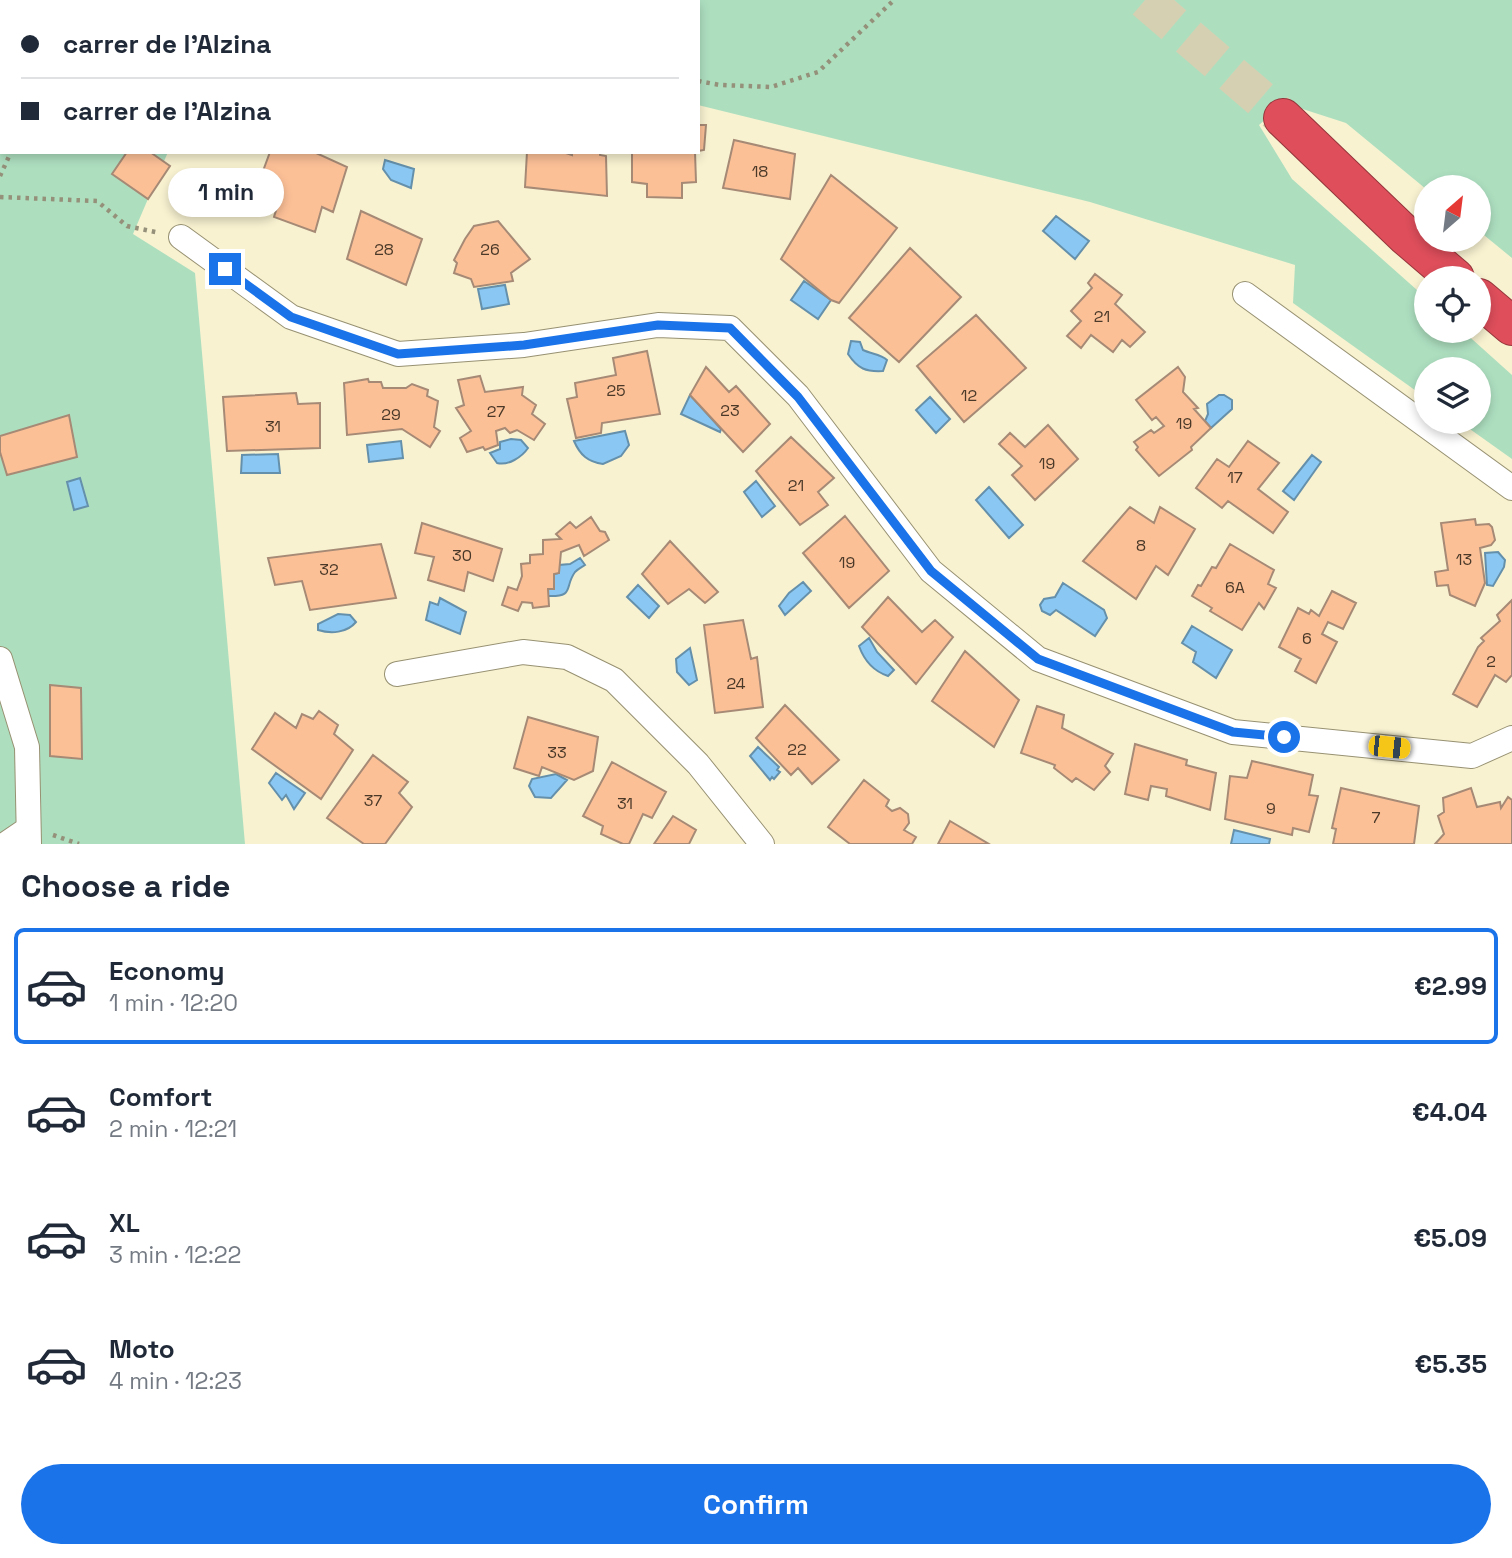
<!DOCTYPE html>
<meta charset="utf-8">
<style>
body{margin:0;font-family:"Space Grotesk",sans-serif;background:#f2f2f3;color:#1f2937;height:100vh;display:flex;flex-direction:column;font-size:26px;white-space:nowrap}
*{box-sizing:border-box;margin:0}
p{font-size:23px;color:#747a83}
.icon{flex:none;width:38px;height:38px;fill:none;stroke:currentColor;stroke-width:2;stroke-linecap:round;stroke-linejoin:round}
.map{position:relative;height:844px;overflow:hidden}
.side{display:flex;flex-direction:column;background:#fff;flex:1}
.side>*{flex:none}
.hud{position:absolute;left:0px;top:0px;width:700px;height:154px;box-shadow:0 4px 10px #0003;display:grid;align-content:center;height:154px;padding:0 21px;background:#fff}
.needle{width:46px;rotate:28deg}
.tools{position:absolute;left:1414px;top:175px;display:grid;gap:14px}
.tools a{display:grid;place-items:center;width:77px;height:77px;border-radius:50%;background:#fff;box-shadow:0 4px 10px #0003;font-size:35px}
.end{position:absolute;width:32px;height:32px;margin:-16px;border:9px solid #1a73e8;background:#fff;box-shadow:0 0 0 4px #fff}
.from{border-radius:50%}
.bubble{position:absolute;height:49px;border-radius:24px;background:#fff;box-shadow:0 4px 10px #0003;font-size:23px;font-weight:600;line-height:49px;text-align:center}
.car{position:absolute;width:21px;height:42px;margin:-21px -10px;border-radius:9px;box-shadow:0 0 5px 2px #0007;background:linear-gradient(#f5c518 24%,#345 0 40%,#f5c518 0 76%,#345 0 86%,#f5c518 0)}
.hud b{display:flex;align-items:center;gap:24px;height:66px;font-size:26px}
.hud b+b{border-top:2px solid #e0e1e3}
.hud i{width:18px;height:18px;background:#1f2937}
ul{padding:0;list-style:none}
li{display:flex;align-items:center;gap:21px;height:116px;margin:0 14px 10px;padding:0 7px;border:4px solid transparent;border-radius:10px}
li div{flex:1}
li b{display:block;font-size:26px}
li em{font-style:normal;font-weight:600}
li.selected{border-color:#1a73e8}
li>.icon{width:63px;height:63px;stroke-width:1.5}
h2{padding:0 21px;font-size:32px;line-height:84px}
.action{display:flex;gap:14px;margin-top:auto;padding:14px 21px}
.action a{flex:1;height:80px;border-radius:42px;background:#1a73e8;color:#fff;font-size:28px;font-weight:600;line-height:80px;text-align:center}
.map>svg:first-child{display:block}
.green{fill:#addfbf}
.water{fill:#8ac8f3;stroke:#6590ab;stroke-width:2}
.building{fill:#fcc097;stroke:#a68a76;stroke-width:2}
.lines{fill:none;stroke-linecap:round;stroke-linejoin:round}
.highway-tunnel{stroke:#d5d0b2;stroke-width:38;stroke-dasharray:38 19;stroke-linecap:butt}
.street-casing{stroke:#979172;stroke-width:26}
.highway-casing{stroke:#95373c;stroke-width:40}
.path{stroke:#949079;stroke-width:4.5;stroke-dasharray:3.5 5;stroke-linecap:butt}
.street{stroke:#fff;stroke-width:24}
.highway{stroke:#de4e5b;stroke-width:38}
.route{stroke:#1a73e8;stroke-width:9}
.labels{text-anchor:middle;stroke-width:6;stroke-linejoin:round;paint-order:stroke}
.number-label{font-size:16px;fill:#4a3928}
</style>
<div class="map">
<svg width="1512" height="844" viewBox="0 0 1512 844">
<rect width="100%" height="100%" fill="#f8f2d1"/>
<path class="green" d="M0,0H1512V258L1479,231V187L1426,189L1346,123L1284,103L1259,125L1292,179L1426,298V331H1463L1512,375V459L1460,422H1479V369H1426V398L1293,303L1295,265L1090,202L698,105V2H2V152H168L133,234L195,273L245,844H0Z"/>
<path class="water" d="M385,160L414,169L411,188L391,180L383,169Z
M1056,216L1089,241L1075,259L1043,231Z
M804,281L831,300L818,319L791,300Z
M505,285L509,304L482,309L478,289Z
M851,341L860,342L863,350C871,354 881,354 887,360L883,371C866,372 858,369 848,354Z
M690,395L721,429L720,432L681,414Z
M1219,395H1224L1232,400V409L1211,428L1205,421L1208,414L1207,404Z
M930,397L950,419L936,433L916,410Z
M625,431L629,445L621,456L603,464C588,462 580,455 574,441Z
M511,439L521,440L528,448C522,457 508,466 497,463L490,453L500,449V442Z
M401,441L403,458L369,462L367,445Z
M278,454L280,473H241L242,455Z
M1312,455L1321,462L1294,500L1283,491Z
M80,478L88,506L74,510L67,482Z
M756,481L775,506L762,517L744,492Z
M989,487L1023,525L1009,538L976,500Z
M1498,552L1505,560L1504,567L1493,586L1487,585L1485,553Z
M580,558L585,565C582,567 578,569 575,572C564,587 575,597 548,596V589H554V574L559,573V565L570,564Z
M803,582L811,591L785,615L779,606L789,593Z
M1063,583L1104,610L1107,618L1095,636L1056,610L1050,615L1042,611L1040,605L1044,599L1055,597Z
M638,585L659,606L649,618L627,597Z
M440,598L466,612L460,634L426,620L430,602L438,605Z
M338,614L350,615L356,622C347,633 331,634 318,630V624Z
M1192,626L1232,650L1216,678L1193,662L1196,652L1182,643Z
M869,638L877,652L894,670L888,676C873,671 864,660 859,646Z
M690,648L697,680L689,685L677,672L676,659Z
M758,747L779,767L777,770L780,772L774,779L772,777L770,780L750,756Z
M276,773L305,793L294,809L286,795L282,800L269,783Z
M556,774L567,780L551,798L535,797L529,786L532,779Z
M1234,830L1270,839L1269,844H1231Z"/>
<path class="building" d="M698,125H706L704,150L698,151Z
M734,140L795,154L790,199L723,188Z
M127,152H150L170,166L148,199L112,174Z
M270,152H314L347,167L333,212L322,207L315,232L274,217L282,191L259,182Z
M527,152H563L572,155V152H600V155L606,156L607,196L525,187Z
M632,152H695L696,182L682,183V198L647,197V184L632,182Z
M831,175L897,228L839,303L831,300L781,259Z
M361,211L422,239L406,285L347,259Z
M498,221L530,259L511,273L513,281L474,287L471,279L454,273L457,263L454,260L465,239L474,226Z
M910,248L961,297L899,362L849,318Z
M1095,274L1122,295L1115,304L1145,332L1130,347L1122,340L1113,352L1091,335L1081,348L1067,336L1081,321L1071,311L1092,288L1088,283Z
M976,315L1026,368L964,422L917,366Z
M647,351L660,414L602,423L601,433L576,438L567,399L577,397L575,383L616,375L613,358Z
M706,367L729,392L736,386L770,424L743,452L690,395Z
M1178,367L1185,377L1183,392L1198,408L1194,409L1211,428L1191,447L1192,450L1159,476L1136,450L1138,447L1134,442L1151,430L1154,433L1164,426L1156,417L1152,420L1136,400Z
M480,376L485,392L523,387L522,395L536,405L532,414L545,424L534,440L517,430L510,433L505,428L496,431L498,445L485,450L483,447L467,452L460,438L471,431L456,408L464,405L458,380Z
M368,379L369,382H381L383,388H406L412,384L428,390L427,396L438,401L434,427L440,431L430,447L402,429L347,435L344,383Z
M296,393L298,404L320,403V448L227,451L223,397Z
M69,415L77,457L7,475L0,452V436Z
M1048,425L1078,459L1035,500L1012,475L1022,466L999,444L1010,433L1025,447Z
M791,437L834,478L818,492L828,505L800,525L756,471Z
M1248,441L1279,463L1258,489L1288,512L1273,533L1228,501L1222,508L1196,488L1217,459L1229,467Z
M1130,507L1154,523L1160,507L1195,529L1168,575L1156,566L1136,599L1083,561Z
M845,516L889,571L849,608L803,553Z
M591,517L600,531L605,532L609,540L584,556L579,545L561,552L559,573L554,574V589H548L549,606L533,608L532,603L522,602L518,611L502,605L508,587L517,590L522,576L521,564L530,563V555L543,554V540L561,539L556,534L570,522L576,528Z
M1475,519L1476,525L1489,524L1492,527L1495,540L1491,545L1480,548L1485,583L1475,606L1450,595L1448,585L1437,586L1435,572L1448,570L1441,523Z
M422,523L502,549L493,581L468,572L464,591L428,580L434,557L415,553Z
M670,541L718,592L705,603L689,589L668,604L642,574Z
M381,544L396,598L310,610L302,581L275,585L268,558Z
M1230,544L1274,570L1268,584L1276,588L1264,609L1259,603L1242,630L1210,611L1212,608L1192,596L1198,585L1201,586L1212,567L1216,568Z
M1332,591L1356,603L1343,629L1328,622L1322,634L1337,642L1316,683L1295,671L1301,659L1279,647L1298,608L1309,614L1311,610L1319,616Z
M888,597L922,632L935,620L953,637L916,684L862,627Z
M1512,600V675L1506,682L1495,675L1477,707L1453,694L1478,647L1484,641L1481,638L1500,621L1497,615Z
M743,620L751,659L757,657L763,707L715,713L704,625Z
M965,651L1019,700L994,747L932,701Z
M50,685L81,688L82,759L50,756Z
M785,705L839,760L812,784L798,768L791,775L756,738Z
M1037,706L1064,715L1062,728L1113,754L1105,766L1110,772L1094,790L1076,778L1072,782L1054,768L1055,765L1021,753Z
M319,711L338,725L334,734L353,750L321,799L252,749L275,713L296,728L302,714L313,719Z
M528,717L598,737L593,771L574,780L542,767L539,776L514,768Z
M1135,744L1187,760L1186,765L1216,773L1210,810L1166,796L1167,789L1151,786L1148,800L1125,794Z
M373,755L408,782L399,793L412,807L385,844H364L327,818Z
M1252,761L1313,775L1309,795L1318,796L1309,832L1293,828L1292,835L1225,819L1230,776L1247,778Z
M612,762L666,792L652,818L643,814L629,844H623L601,834L603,826L583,816Z
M864,780L889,800L886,806L892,811L900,808L908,814L909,823L904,830L916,837L912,844H850L828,827Z
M1341,788L1419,806L1414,844H1333L1336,829L1332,828Z
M1471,788L1477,807L1500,802L1501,808L1508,797L1512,800V844H1435L1444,834L1438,816L1444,812L1443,798Z
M673,816L696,830L689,844H654Z
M950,821L989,844H938Z"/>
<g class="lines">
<path class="highway-tunnel" d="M1145,0L1283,118"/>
<g class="street-casing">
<path id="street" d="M181,237L291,317L398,354L524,345L658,325L730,328L798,396L931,571L1038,659L1233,732L1472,756L1512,738
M1245,294L1512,488
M0,659L27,747L29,844
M397,674L523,652L567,657L614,680L698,764L762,844
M6,844L28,829"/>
</g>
<g class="highway-casing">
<path id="highway" d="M1283,118L1406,236L1455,278
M1479,298L1512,326"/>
</g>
<path class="path" d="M16,0L22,2
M446,0L451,2
M0,71L2,69
M698,81L720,85L771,87L818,72L894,0
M0,129L2,131
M0,176L11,152
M0,197L97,201L127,226L160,233
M53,835L79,844"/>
<use href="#street" class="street"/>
<use href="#highway" class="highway"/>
</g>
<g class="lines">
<path class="route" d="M225,269L291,317L398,354L524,345L658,325L730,328L798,397L931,571L1038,659L1233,732L1284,737"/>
</g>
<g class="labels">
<g class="number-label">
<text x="760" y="177">18</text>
<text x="384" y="255">28</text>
<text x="490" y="255">26</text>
<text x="1102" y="322">21</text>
<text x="616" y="396">25</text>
<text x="969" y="401">12</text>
<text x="730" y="416">23</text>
<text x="496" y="417">27</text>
<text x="391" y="420">29</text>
<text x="1184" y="429">19</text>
<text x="273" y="432">31</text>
<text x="1047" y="469">19</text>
<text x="1235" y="483">17</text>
<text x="796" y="491">21</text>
<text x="1141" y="551">8</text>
<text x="462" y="561">30</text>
<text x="1464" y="565">13</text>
<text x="847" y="568">19</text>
<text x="329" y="575">32</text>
<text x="1235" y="593">6A</text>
<text x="1307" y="644">6</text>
<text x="1491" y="667">2</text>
<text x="736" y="689">24</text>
<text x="797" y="755">22</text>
<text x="557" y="758">33</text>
<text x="373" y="806">37</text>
<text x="625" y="809">31</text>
<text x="1271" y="814">9</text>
<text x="1376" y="823">7</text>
</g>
</g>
</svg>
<div class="tools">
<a><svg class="needle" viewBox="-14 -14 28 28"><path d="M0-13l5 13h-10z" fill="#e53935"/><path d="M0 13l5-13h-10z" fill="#747a83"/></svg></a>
<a><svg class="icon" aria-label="locate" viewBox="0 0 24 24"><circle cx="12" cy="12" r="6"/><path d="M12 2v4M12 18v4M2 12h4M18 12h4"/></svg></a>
<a><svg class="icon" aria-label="layers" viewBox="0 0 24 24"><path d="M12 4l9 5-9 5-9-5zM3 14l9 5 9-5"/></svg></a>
</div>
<i class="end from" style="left:1284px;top:737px"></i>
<i class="end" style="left:225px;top:269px"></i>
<div class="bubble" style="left:168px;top:168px;width:116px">1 min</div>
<i class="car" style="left:1389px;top:747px;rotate:96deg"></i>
<div class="hud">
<b><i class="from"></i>carrer de l'Alzina</b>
<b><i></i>carrer de l'Alzina</b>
</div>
</div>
<section class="side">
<h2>Choose a ride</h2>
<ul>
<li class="selected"><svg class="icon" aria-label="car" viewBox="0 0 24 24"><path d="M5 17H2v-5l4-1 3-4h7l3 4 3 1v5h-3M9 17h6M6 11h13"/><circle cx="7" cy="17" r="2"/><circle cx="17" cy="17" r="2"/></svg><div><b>Economy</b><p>1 min · 12:20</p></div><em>€2.99</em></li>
<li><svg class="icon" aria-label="car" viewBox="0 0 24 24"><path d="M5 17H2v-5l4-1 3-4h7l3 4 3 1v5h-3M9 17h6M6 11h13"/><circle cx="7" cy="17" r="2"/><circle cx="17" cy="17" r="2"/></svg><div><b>Comfort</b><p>2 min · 12:21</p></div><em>€4.04</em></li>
<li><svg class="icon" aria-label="car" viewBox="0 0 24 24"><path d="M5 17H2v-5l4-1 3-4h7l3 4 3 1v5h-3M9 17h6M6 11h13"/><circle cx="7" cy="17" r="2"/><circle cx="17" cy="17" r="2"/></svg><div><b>XL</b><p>3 min · 12:22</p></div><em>€5.09</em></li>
<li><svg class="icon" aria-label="car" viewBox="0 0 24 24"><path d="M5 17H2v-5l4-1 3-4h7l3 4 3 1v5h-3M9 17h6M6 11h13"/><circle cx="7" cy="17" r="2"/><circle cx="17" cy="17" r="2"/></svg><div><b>Moto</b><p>4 min · 12:23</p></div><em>€5.35</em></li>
</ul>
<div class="action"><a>Confirm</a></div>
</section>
